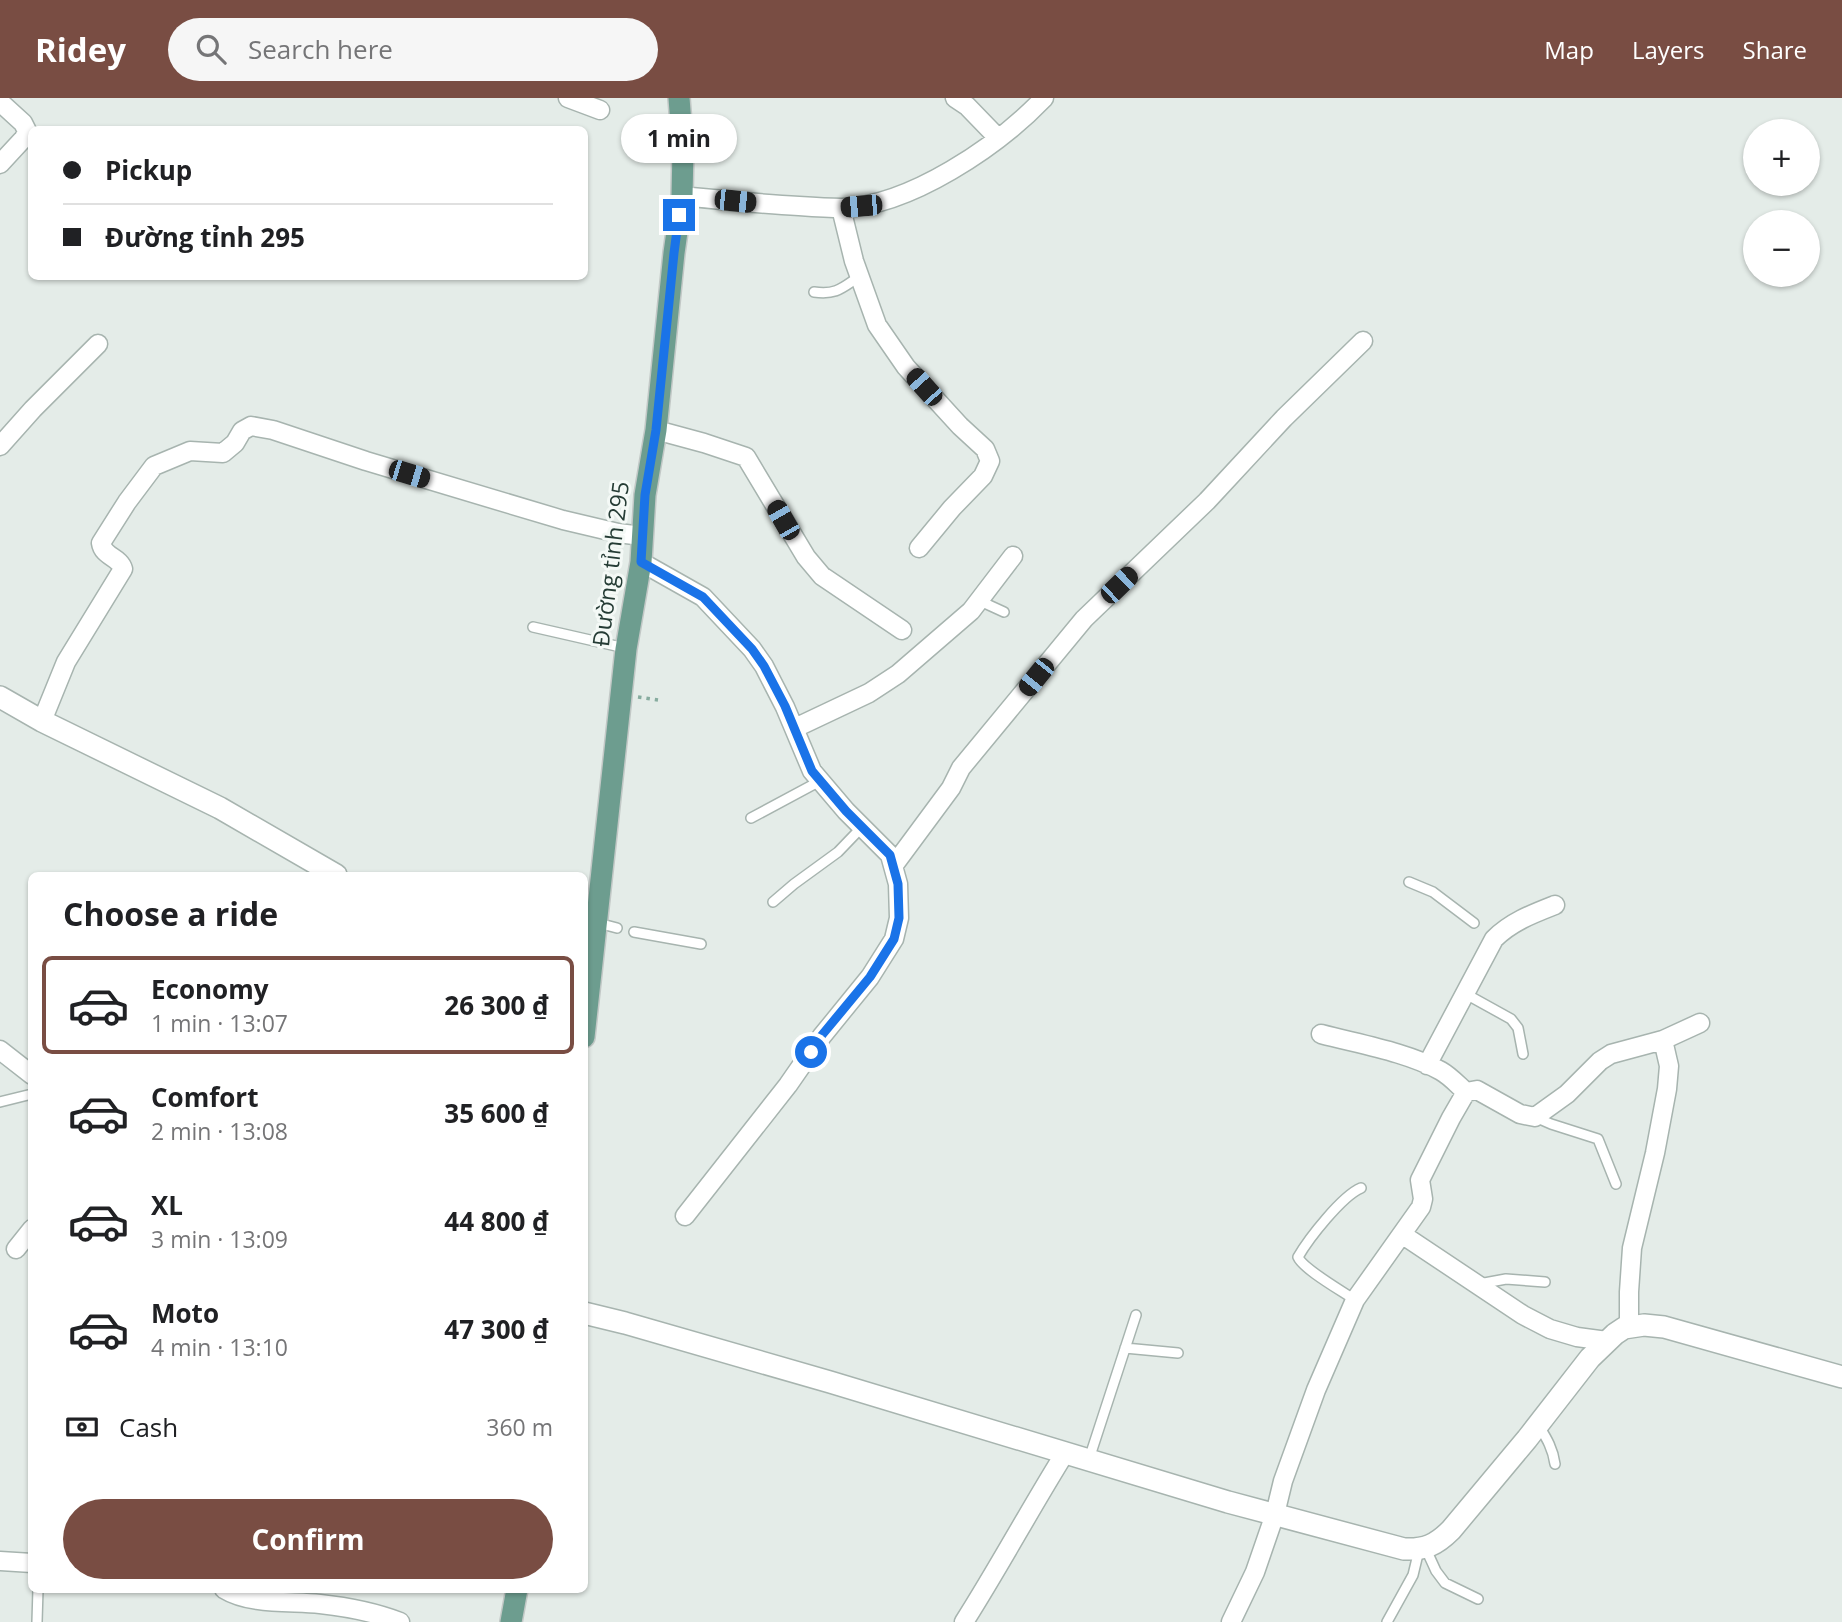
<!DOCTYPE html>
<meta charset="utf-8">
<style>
body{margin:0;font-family:"Open Sans",sans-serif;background:#f6f6f6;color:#202124;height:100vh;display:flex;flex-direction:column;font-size:26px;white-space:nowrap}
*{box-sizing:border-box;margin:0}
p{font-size:23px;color:#757577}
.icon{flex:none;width:38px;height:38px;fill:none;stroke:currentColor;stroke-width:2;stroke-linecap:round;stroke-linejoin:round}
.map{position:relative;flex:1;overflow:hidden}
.side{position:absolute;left:28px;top:774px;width:560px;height:721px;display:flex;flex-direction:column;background:#fff;border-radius:10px;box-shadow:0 2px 5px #0004}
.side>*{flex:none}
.hud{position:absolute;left:28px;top:28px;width:560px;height:154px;border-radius:10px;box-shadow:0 2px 5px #0004;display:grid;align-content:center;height:154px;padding:0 35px;background:#fff}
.buttons{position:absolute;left:1743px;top:21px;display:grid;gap:14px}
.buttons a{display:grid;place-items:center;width:77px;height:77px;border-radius:50%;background:#fff;box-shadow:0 2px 5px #0004;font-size:35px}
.end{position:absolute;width:32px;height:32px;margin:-16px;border:9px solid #1a73e8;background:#fff;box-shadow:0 0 0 4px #fff}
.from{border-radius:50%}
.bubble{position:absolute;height:49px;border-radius:24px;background:#fff;box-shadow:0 2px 5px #0004;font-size:23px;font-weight:700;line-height:49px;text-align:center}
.car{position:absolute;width:21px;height:42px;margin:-21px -10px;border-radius:9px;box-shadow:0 0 5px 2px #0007;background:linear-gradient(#222 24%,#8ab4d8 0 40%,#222 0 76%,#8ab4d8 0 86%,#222 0)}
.hud b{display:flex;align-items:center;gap:24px;height:66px;font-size:26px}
.hud b+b{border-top:2px solid #e0e0e0}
.hud i{width:18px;height:18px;background:#202124}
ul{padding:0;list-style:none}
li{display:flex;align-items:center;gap:21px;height:98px;margin:0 14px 10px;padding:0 21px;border:4px solid transparent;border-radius:10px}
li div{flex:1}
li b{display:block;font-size:26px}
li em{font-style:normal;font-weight:700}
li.selected{border-color:#794d43}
li>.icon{width:63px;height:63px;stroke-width:1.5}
h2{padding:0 35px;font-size:32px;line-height:84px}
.pay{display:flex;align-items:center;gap:18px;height:77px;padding:0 35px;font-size:26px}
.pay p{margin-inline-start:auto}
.primary-button{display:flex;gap:14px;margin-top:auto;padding:14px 35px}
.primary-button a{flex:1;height:80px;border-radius:42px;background:#794d43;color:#fff;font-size:28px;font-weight:700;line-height:80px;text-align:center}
header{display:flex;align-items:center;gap:42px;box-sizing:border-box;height:98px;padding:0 35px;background:#794d43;color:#fff}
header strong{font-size:33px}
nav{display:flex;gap:38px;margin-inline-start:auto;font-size:24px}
.search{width:490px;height:63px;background:#f6f6f6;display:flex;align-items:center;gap:18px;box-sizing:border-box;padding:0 24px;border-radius:38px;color:#757577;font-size:26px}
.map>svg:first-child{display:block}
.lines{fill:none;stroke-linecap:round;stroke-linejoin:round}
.service-casing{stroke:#a7b4af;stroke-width:12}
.minor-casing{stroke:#a7b4af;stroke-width:21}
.tertiary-casing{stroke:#a7b4af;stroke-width:24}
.primary-casing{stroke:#c2c8c6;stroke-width:24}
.path{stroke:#87ac9f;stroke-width:3.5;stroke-dasharray:3.5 5;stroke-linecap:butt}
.service{stroke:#fff;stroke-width:9}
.minor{stroke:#fff;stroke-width:18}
.tertiary{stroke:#fff;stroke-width:21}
.primary{stroke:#6d9d8f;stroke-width:21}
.route{stroke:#1a73e8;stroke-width:9}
.labels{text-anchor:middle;stroke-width:6;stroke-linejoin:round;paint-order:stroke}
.street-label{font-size:23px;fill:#253c35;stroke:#f4f9f6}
</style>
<header>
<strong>Ridey</strong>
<div class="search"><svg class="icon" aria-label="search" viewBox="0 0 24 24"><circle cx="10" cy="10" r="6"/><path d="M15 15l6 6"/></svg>Search here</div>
<nav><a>Map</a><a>Layers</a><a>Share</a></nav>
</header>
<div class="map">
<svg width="1842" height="1524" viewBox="0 0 1842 1524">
<rect width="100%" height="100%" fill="#e4ece8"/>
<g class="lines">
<g class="service-casing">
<path id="service" d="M814,194C837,197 842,190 860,178
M980,503L1004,514
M533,529L625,550
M751,720L820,683
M1409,784L1433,794L1474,825
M773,804L794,786L838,754L862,729
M598,825L617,830
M634,834L701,846
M1464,895L1511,921L1518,930L1523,956
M0,1004L32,996
M1535,1019L1551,1026L1598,1041L1616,1086
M1479,1186L1506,1181L1545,1184
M1355,1202C1342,1193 1303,1171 1298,1159C1309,1140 1342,1098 1361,1090
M1125,1250L1178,1255
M1539,1328C1547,1341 1553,1351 1555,1366
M1089,1361L1136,1217
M1425,1449L1436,1473L1445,1485L1478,1501
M37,1524L38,1491
M1387,1524L1413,1477L1419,1452"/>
</g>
<g class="minor-casing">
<path id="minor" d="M568,0L600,12
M955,0L967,8L998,40
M0,4L23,25L27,33L24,40L0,66
M682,98C721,102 760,106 799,108C813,109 828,110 842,110C910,108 998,48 1044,0
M841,110L854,163L877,227L906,269L960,328L985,351L990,363L983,378L952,410L919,450
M656,332L704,345L746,359L806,459L822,478L902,532
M0,348L33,311L98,246
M641,464L703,499L752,551L764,568L785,609L812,673L846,713L890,757L898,786L899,820L894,841L870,879L822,938L788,987L685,1118
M42,623L66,564L123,471C120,459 103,459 101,445L127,404L154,368L190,353L223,355L235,345L242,333L251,328L273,332L366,363L563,422L618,435L642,438
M795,630L869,595L898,576L971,513L1013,458
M894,767L951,690L961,670L1084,521L1207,403L1284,320L1363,243
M1321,936C1358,946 1407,954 1441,973C1450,978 1458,987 1466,994
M0,952L32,977
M1427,967L1494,841C1511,824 1532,816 1555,807
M1403,1137L1523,1217L1550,1231L1577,1239L1607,1243
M16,1151L32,1131
M1629,1230V1194L1632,1150L1655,1055L1667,991L1669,968L1663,942
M0,1463L32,1465
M224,1491C250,1507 290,1503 320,1506C348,1509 374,1514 400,1524
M964,1524C999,1469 1030,1411 1065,1355
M1231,1524L1255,1474L1275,1416L1283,1383L1316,1292L1355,1202L1421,1109L1423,1101L1420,1082L1451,1020L1466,994L1477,992L1520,1016L1535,1019L1567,996L1600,963L1611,956L1663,942L1700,925"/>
</g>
<g class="tertiary-casing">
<path id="tertiary" d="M0,599L42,623L220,710L336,777
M584,1215L625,1225L830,1284L1228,1404L1404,1451C1425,1452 1436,1447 1451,1432L1527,1341L1590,1260L1615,1236L1624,1230L1644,1227L1664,1229L1842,1279"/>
</g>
<g class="primary-casing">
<path id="primary" d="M584,939L626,551L641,464L645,397L656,332L674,155L682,98L683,52L679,0
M511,1524L517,1491"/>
</g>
<path class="path" d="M638,599L658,602"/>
<use href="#service" class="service"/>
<use href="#minor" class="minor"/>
<use href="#tertiary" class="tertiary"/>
<use href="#primary" class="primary"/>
</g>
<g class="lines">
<path class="route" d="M679,117L674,155L656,332L645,397L641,464L703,499L752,551L764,568L785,608L812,673L846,713L890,757L898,786L899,820L894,841L870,879L822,937L811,954"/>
</g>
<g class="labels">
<g class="street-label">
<text transform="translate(611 466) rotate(-83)" y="8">Đường tỉnh 295</text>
</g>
</g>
</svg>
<div class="buttons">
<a>+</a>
<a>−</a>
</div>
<i class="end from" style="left:811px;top:954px"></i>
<i class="end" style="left:679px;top:117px"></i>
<div class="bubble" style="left:621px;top:16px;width:116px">1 min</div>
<i class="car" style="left:735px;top:103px;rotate:96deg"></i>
<i class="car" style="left:861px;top:108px;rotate:265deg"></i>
<i class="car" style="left:924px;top:289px;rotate:318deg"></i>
<i class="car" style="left:409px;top:376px;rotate:107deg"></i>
<i class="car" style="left:783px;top:422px;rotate:330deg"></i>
<i class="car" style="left:1119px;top:487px;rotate:46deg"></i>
<i class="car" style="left:1036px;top:579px;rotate:219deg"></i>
<div class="hud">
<b><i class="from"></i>Pickup</b>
<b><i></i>Đường tỉnh 295</b>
</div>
<section class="side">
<h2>Choose a ride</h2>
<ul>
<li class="selected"><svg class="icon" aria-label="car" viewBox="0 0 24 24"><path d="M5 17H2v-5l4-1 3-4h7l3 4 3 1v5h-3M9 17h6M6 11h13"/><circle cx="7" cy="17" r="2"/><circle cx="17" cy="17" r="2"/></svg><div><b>Economy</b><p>1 min · 13:07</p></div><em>26 300 ₫</em></li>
<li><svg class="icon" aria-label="car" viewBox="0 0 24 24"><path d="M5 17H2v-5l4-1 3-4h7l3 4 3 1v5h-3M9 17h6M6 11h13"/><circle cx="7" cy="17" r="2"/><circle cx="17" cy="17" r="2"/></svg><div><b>Comfort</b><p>2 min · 13:08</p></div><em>35 600 ₫</em></li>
<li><svg class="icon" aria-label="car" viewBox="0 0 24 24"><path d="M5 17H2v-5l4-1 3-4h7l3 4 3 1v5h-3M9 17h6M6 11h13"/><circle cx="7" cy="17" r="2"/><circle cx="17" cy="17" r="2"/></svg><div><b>XL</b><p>3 min · 13:09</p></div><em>44 800 ₫</em></li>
<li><svg class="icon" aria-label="car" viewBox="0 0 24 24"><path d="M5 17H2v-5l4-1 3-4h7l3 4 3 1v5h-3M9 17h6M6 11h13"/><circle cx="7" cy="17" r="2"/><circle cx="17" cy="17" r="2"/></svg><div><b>Moto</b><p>4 min · 13:10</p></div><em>47 300 ₫</em></li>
</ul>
<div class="pay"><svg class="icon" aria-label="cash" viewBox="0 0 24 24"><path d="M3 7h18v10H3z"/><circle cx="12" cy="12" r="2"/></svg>Cash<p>360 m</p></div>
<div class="primary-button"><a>Confirm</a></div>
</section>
</div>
